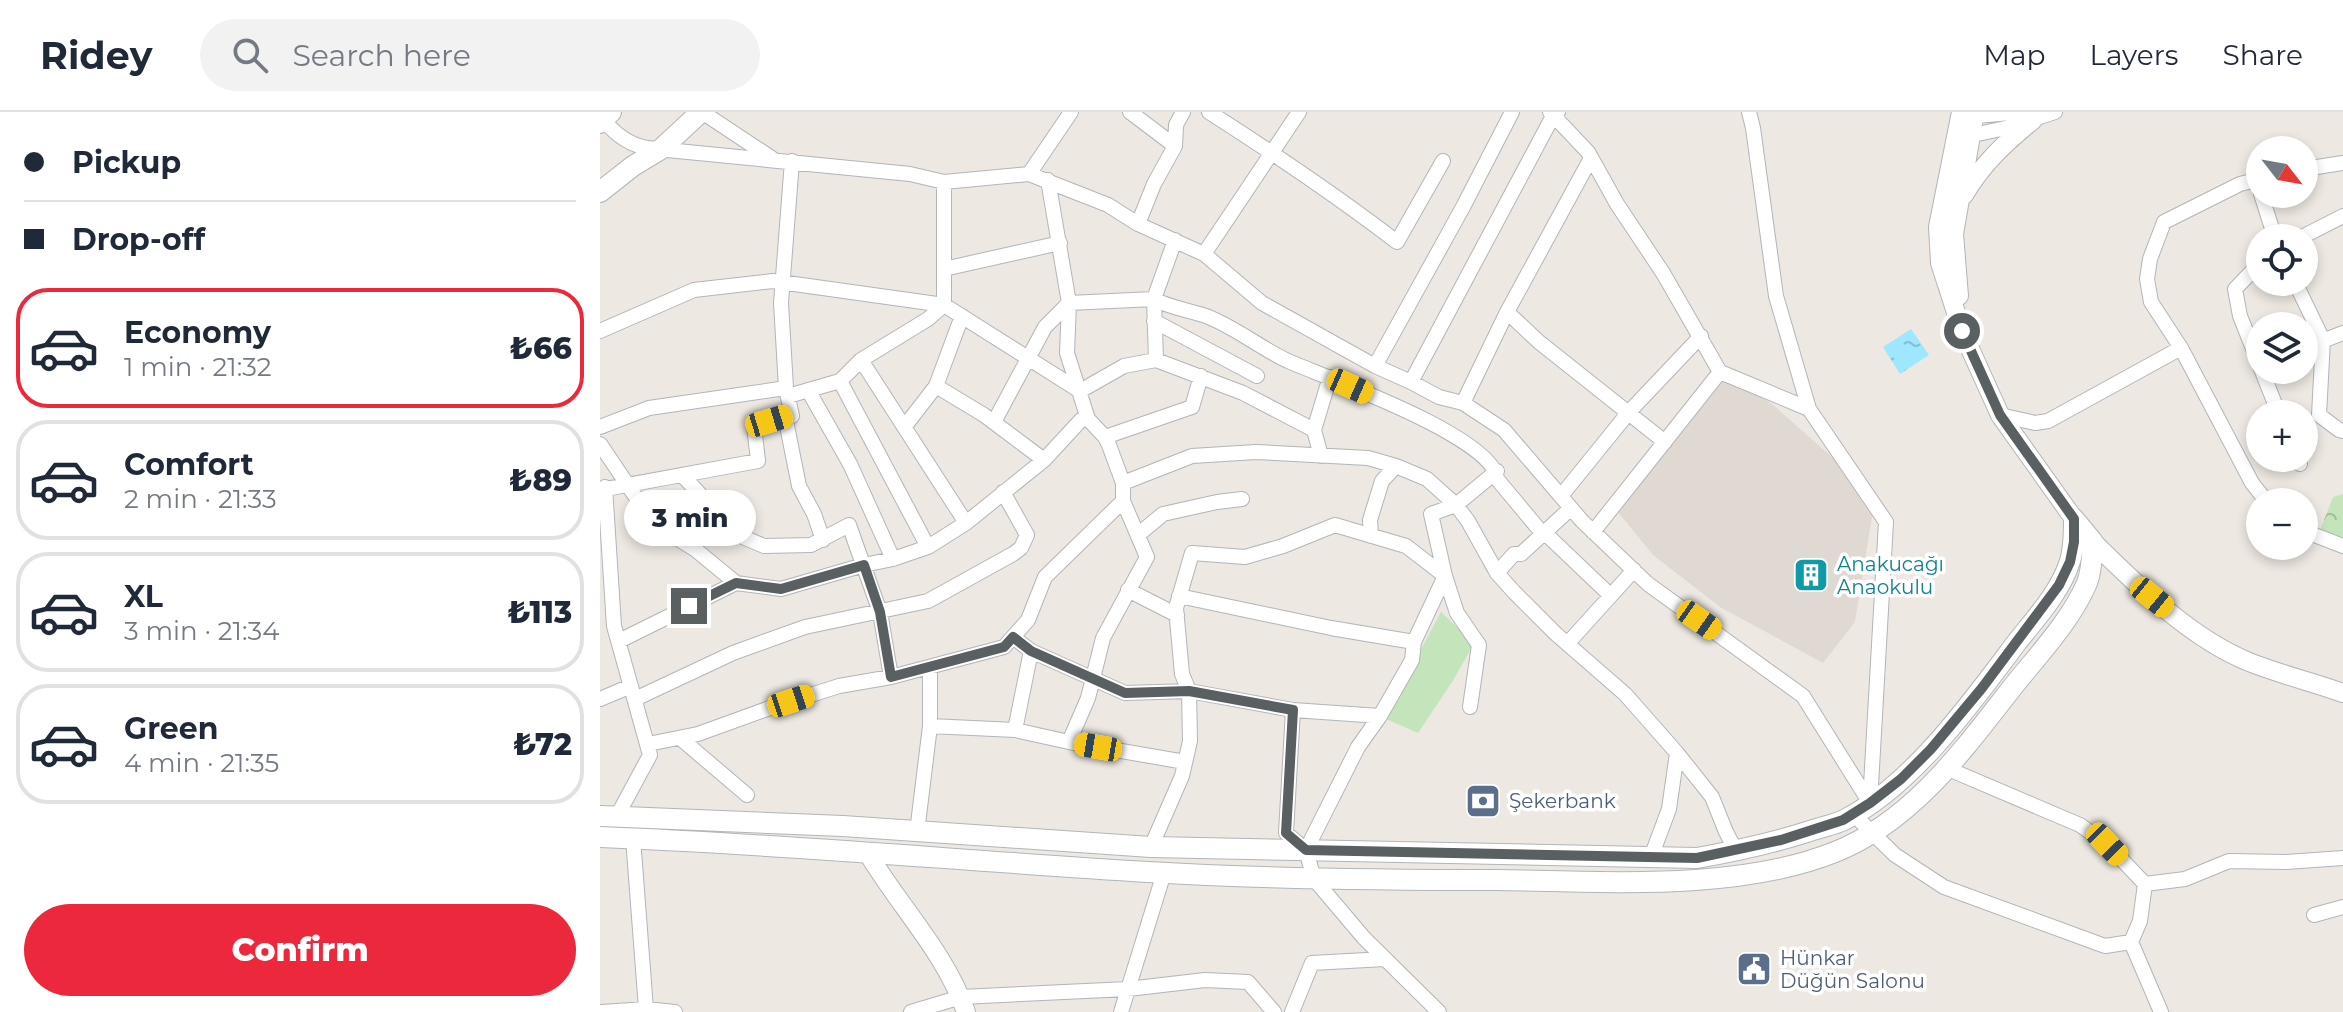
<!DOCTYPE html>
<meta charset="utf-8">
<style>
body{margin:0;font-family:Montserrat,sans-serif;background:#f2f2f3;color:#1f2937;height:100vh;display:flex;flex-direction:column;font-size:30px;white-space:nowrap}
*{box-sizing:border-box;margin:0}
p{font-size:26px;color:#747a83}
.icon{flex:none;width:44px;height:44px;fill:none;stroke:currentColor;stroke-width:2;stroke-linecap:round;stroke-linejoin:round}
.map{position:relative;flex:1;overflow:hidden}
.panel{display:flex;flex-direction:column;background:#fff;width:600px}
.panel>*{flex:none}
.banner{display:grid;align-content:center;height:176px;padding:0 24px;background:#fff}
.needle{width:52px;rotate:121deg}
.controls{position:absolute;left:1646px;top:24px;display:grid;gap:16px}
.controls a{display:grid;place-items:center;width:72px;height:72px;border-radius:50%;background:#fff;box-shadow:0 4px 12px #0003;font-size:40px}
.end{position:absolute;width:36px;height:36px;margin:-18px;border:10px solid #5a5f62;background:#fff;box-shadow:0 0 0 4px #fff}
.from{border-radius:50%}
.bubble{position:absolute;height:56px;border-radius:28px;background:#fff;box-shadow:0 4px 12px #0003;font-size:26px;font-weight:800;line-height:56px;text-align:center}
.car{position:absolute;width:24px;height:48px;margin:-24px -12px;border-radius:10px;box-shadow:0 0 6px 2px #0007;background:linear-gradient(#f5c518 24%,#345 0 40%,#f5c518 0 76%,#345 0 86%,#f5c518 0)}
.banner b{display:flex;align-items:center;gap:28px;height:76px;font-size:30px}
.banner b+b{border-top:2px solid #e0e1e3}
.banner i{width:20px;height:20px;background:#1f2937}
ul{padding:0;list-style:none}
li{display:flex;align-items:center;gap:24px;height:120px;margin:0 16px 12px;padding:0 8px;border:4px solid #e0e1e3;border-radius:32px}
li div{flex:1}
li b{display:block;font-size:30px}
li em{font-style:normal;font-weight:800}
li.current{border-color:#ec283c}
li>.icon{width:72px;height:72px;stroke-width:1.5}
.button{display:flex;gap:16px;margin-top:auto;padding:16px 24px}
.button a{flex:1;height:92px;border-radius:48px;background:#ec283c;color:#fff;font-size:32px;font-weight:800;line-height:92px;text-align:center}
header{display:flex;align-items:center;gap:48px;box-sizing:border-box;height:112px;padding:0 40px;background:#fff;border-bottom:2px solid #e0e1e3}
header strong{font-size:38px}
nav{display:flex;gap:44px;margin-inline-start:auto;font-size:28px}
.search{width:560px;height:72px;background:#f2f2f3;display:flex;align-items:center;gap:20px;box-sizing:border-box;padding:0 28px;border-radius:44px;color:#747a83;font-size:30px}
main{display:flex;flex:1;min-height:0}
.map>svg:first-child{display:block}
.education{fill:#dfd9d2}
.forest{fill:url(#forest-crowns)}
.green{fill:#c4e5bc}
.water{fill:url(#water-ripples)}
.lines{fill:none;stroke-linecap:round;stroke-linejoin:round}
.minor-casing{stroke:#b2b5b9;stroke-width:16}
.tertiary-casing{stroke:#b2b5b9;stroke-width:20}
.secondary-casing{stroke:#b1b6b9;stroke-width:22}
.minor{stroke:#fff;stroke-width:14}
.tertiary{stroke:#fff;stroke-width:18}
.secondary{stroke:#fff;stroke-width:20}
.route{stroke:#5a5f62;stroke-width:10}
.labels{text-anchor:middle;stroke-width:7;stroke-linejoin:round;paint-order:stroke}
.culture-label{font-size:20px;fill:#0d838f;stroke:#fff;text-anchor:start}
.service-label{font-size:20px;fill:#4e5e75;stroke:#fff;text-anchor:start}
</style>
<header>
<strong>Ridey</strong>
<div class="search"><svg class="icon" aria-label="search" viewBox="0 0 24 24"><circle cx="10" cy="10" r="6"/><path d="M15 15l6 6"/></svg>Search here</div>
<nav><a>Map</a><a>Layers</a><a>Share</a></nav>
</header>
<main>
<section class="panel">
<div class="banner">
<b><i class="from"></i>Pickup</b>
<b><i></i>Drop-off</b>
</div>
<ul>
<li class="current"><svg class="icon" aria-label="car" viewBox="0 0 24 24"><path d="M5 17H2v-5l4-1 3-4h7l3 4 3 1v5h-3M9 17h6M6 11h13"/><circle cx="7" cy="17" r="2"/><circle cx="17" cy="17" r="2"/></svg><div><b>Economy</b><p>1 min · 21:32</p></div><em>₺66</em></li>
<li><svg class="icon" aria-label="car" viewBox="0 0 24 24"><path d="M5 17H2v-5l4-1 3-4h7l3 4 3 1v5h-3M9 17h6M6 11h13"/><circle cx="7" cy="17" r="2"/><circle cx="17" cy="17" r="2"/></svg><div><b>Comfort</b><p>2 min · 21:33</p></div><em>₺89</em></li>
<li><svg class="icon" aria-label="car" viewBox="0 0 24 24"><path d="M5 17H2v-5l4-1 3-4h7l3 4 3 1v5h-3M9 17h6M6 11h13"/><circle cx="7" cy="17" r="2"/><circle cx="17" cy="17" r="2"/></svg><div><b>XL</b><p>3 min · 21:34</p></div><em>₺113</em></li>
<li><svg class="icon" aria-label="car" viewBox="0 0 24 24"><path d="M5 17H2v-5l4-1 3-4h7l3 4 3 1v5h-3M9 17h6M6 11h13"/><circle cx="7" cy="17" r="2"/><circle cx="17" cy="17" r="2"/></svg><div><b>Green</b><p>4 min · 21:35</p></div><em>₺72</em></li>
</ul>
<div class="button"><a>Confirm</a></div>
</section>
<div class="map">
<svg width="1743" height="900" viewBox="0 0 1743 900">
<defs>
<pattern id="forest-crowns" width="20" height="18" patternUnits="userSpaceOnUse" patternTransform="scale(2)"><rect width="20" height="18" fill="#c4e5bc"/><path d="M2 6a3 3 0 1 1 6 0M12 15a3 3 0 1 1 6 0" fill="none" stroke="#a2bd9c"/></pattern>
<pattern id="water-ripples" width="26" height="14" patternUnits="userSpaceOnUse" patternTransform="scale(2)"><rect width="26" height="14" fill="#9fe6ff"/><path d="M2 4q2-2 4 0t4 0M15 11q2-2 4 0t4 0" fill="none" stroke="#85bed2"/></pattern>
</defs>
<rect width="100%" height="100%" fill="#ede8e1"/>
<path class="education" d="M1129,262L1172,292L1233,346L1272,404L1255,510L1223,551L1120,495L1053,443L1018,400Z"/>
<path class="forest" d="M1743,382V431L1717,426L1733,385Z"/>
<path class="green" d="M841,500L874,532L852,570L818,621L784,606Z"/>
<path class="water" d="M1311,217L1329,243L1300,262L1283,235Z"/>
<g class="lines">
<g class="minor-casing">
<path id="minor" d="M102,0L173,47
M530,0L575,34
M609,0C673,41 737,84 797,130L843,49
M950,0L988,40L1017,92L1063,161L1120,260L1209,297
M1149,0L1153,16L1176,184L1209,297L1286,410L1270,691
M0,3C12,20 26,32 47,36L310,62L344,70L429,62L508,93L538,112L604,142L662,191L775,254L811,270L839,285L863,291L904,318L982,409L1048,472L1203,584L1270,691
M1365,5L1422,0
M1364,25L1410,15L1455,0
M1704,57L1743,51
M429,62L471,0
M1660,67L1640,72L1564,110L1550,147L1547,167L1551,190L1581,236L1652,371L1667,390
M448,68L469,191L467,241L488,307L505,325L509,333L523,371V389L547,445L503,526L488,586L469,630
M1661,82L1675,126
M538,112L554,72L575,34L576,13L583,0
M1700,126L1743,104
M604,142L699,0
M1660,151L1635,177L1640,204L1679,302
M344,157L460,131
M1695,170L1723,228L1719,303L1739,318L1743,319
M907,200L939,230L1065,330
M554,209L657,264
M0,219L94,178L173,169L344,193L480,279L524,254L556,248L643,281L714,318
M1704,236L1743,221
M261,248L366,411
M556,248L554,187L575,128
M775,254L863,95L912,0
M240,269L328,435
M811,270L953,4L958,0
M336,274L384,303L444,348
M208,278L250,352L293,447
M188,284L240,269L261,248L328,207L344,193V70
M863,291L907,200L991,46
M1400,303L1435,311L1448,309L1581,236
M185,304L199,374L214,402L223,428
M394,310L445,215L469,191L554,187C570,196 589,198 606,204C635,215 660,236 688,249C727,266 894,325 897,367L942,421L947,423L1010,483
M305,314L336,274L362,204
M0,315L49,296L186,276
M505,325L592,295L601,264
M0,332L54,412L96,438L136,471L181,477L264,453L293,447L328,435L366,411L444,348L481,308L488,307
M721,344L714,318L730,265
M1698,346L1700,352
M82,363L138,423L164,434L211,433L249,413L280,500L291,565
M523,371L592,344L656,340L768,346L796,354L827,367L856,393L868,409L897,461L914,480L956,522L1025,582L1077,641L1069,697L1051,745
M5,375L14,514L50,643L16,706
M0,378L158,349L154,314L192,304L186,276L181,191L192,49
M961,384L1029,300L1101,224
M1704,419L1743,434
M993,420L1120,260
M539,422L563,402L617,390L642,387
M771,424L770,408L782,369L796,354
M897,461L914,442H921L971,396
M528,478L577,503
M579,484L731,516L814,530
M413,525L431,539L525,581L589,579L693,598L780,604
M19,529L136,471
M968,531L1034,458
M0,587L31,574
M35,587L133,541L205,515L328,489L413,442L421,436L427,423L403,380
M870,595L879,533L857,501L845,464L831,402L856,393L897,359
M693,598L686,721L706,738L714,767L764,826L839,900
M330,614L415,618L469,630L585,650
M415,618L431,539
M80,626L147,683
M48,632L98,622L167,597L239,574L291,565L404,535L428,508L445,465L523,389
M1077,641L1112,685L1126,720L1136,739
M1346,656L1480,713L1507,732L1545,772L1585,767L1629,749L1686,750L1743,746
M1253,702L1295,743L1344,775L1505,834L1531,830
M317,720L330,614V556
M33,726L46,897
M551,735L582,664L590,629L589,579L582,562L576,496L592,441L645,445L683,434L735,413L806,434L845,464L814,530L812,548L780,604L758,635L706,738
M1545,772L1540,809L1531,830L1561,900
M1714,803L1743,795
M2,900L46,897L75,900
M311,900L361,885L528,877L605,868L648,870L674,900
M521,900L564,761
M692,900L712,851L785,847"/>
</g>
<g class="tertiary-casing">
<path id="tertiary" d="M1361,0L1338,115L1340,151L1362,219L1400,303L1474,407
M1364,83C1382,52 1406,30 1433,8
M1359,184L1354,122L1375,0
M1493,430C1538,474 1590,526 1649,550C1679,562 1712,570 1743,581
M267,740C299,794 345,840 366,900"/>
</g>
<g class="secondary-casing">
<path id="secondary" d="M0,11L11,0
M0,80L33,54L61,37L101,0
M0,704L243,714L551,735L1097,746C1136,739 1173,731 1210,719C1221,715 1234,713 1244,708C1312,674 1372,590 1417,530C1436,506 1461,479 1470,449C1474,436 1474,421 1474,407
M0,725C183,732 365,749 548,760C664,767 780,768 897,768C1003,769 1135,780 1235,740C1313,709 1364,637 1415,572C1440,541 1471,508 1487,471C1492,458 1492,444 1493,430L1474,407"/>
</g>
<use href="#minor" class="minor"/>
<use href="#tertiary" class="tertiary"/>
<use href="#secondary" class="secondary"/>
</g>
<g class="lines">
<path class="route" d="M89,494L136,471L181,477L264,453L280,500L291,565L404,535L413,525L431,539L525,581L589,579L693,598L686,721L706,738L1097,746L1181,728L1243,708L1270,691L1301,667L1331,637L1382,576L1459,473L1470,450L1474,430V407L1400,303L1362,219"/>
</g>
<defs>
<g id="building-square" transform="scale(1.8)"><rect x="-9" y="-9" width="18" height="18" rx="4" fill="#0f9aa8" stroke="#fff"/><path d="M-4-6H4V6H1V3H-1V6H-4ZM-2.5-4.3h1.7v1.8h-1.7ZM.8-4.3h1.7v1.8H.8ZM-2.5-1h1.7V.8h-1.7ZM.8-1h1.7V.8H.8Z" fill="#fff"/></g>
<g id="bank-square" transform="scale(1.8)"><rect x="-9" y="-9" width="18" height="18" rx="4" fill="#5c6f8a" stroke="#fff"/><path d="M-6-4H6V4H-6ZM0-2.3a2.3 2.3 0 1 0 0 4.6a2.3 2.3 0 1 0 0-4.6Z" fill="#fff"/></g>
<g id="civic-square" transform="scale(1.8)"><rect x="-9" y="-9" width="18" height="18" rx="4" fill="#5c6f8a" stroke="#fff"/><path d="M-.6-6.5H3V-4.5H.6V-3L4-1V1h2V6H-6V1h2V-1L-.6-3ZM-1.2 2.5V6h2.4V2.5Z" fill="#fff"/></g>
</defs>
<g fill-rule="evenodd">
<use href="#building-square" x="1211" y="463"/>
<use href="#bank-square" x="883" y="689"/>
<use href="#civic-square" x="1154" y="857"/>
</g>
<g class="labels">
<g class="culture-label">
<text x="1237" y="459">Anakucağı<tspan x="1237" dy="23">Anaokulu</tspan></text>
</g>
<g class="service-label">
<text x="909" y="696">Şekerbank</text>
<text x="1180" y="853">Hünkar<tspan x="1180" dy="23">Düğün Salonu</tspan></text>
</g>
</g>
</svg>
<div class="controls">
<a><svg class="needle" viewBox="-14 -14 28 28"><path d="M0-13l5 13h-10z" fill="#e53935"/><path d="M0 13l5-13h-10z" fill="#747a83"/></svg></a>
<a><svg class="icon" aria-label="locate" viewBox="0 0 24 24"><circle cx="12" cy="12" r="6"/><path d="M12 2v4M12 18v4M2 12h4M18 12h4"/></svg></a>
<a><svg class="icon" aria-label="layers" viewBox="0 0 24 24"><path d="M12 4l9 5-9 5-9-5zM3 14l9 5 9-5"/></svg></a>
<a>+</a>
<a>−</a>
</div>
<i class="end from" style="left:1362px;top:219px"></i>
<i class="end" style="left:89px;top:494px"></i>
<div class="bubble" style="left:24px;top:378px;width:132px">3 min</div>
<i class="car" style="left:750px;top:274px;rotate:114deg"></i>
<i class="car" style="left:169px;top:309px;rotate:73deg"></i>
<i class="car" style="left:1552px;top:485px;rotate:129deg"></i>
<i class="car" style="left:1099px;top:508px;rotate:125deg"></i>
<i class="car" style="left:191px;top:589px;rotate:72deg"></i>
<i class="car" style="left:498px;top:635px;rotate:280deg"></i>
<i class="car" style="left:1507px;top:732px;rotate:136deg"></i>
</div>
</main>
